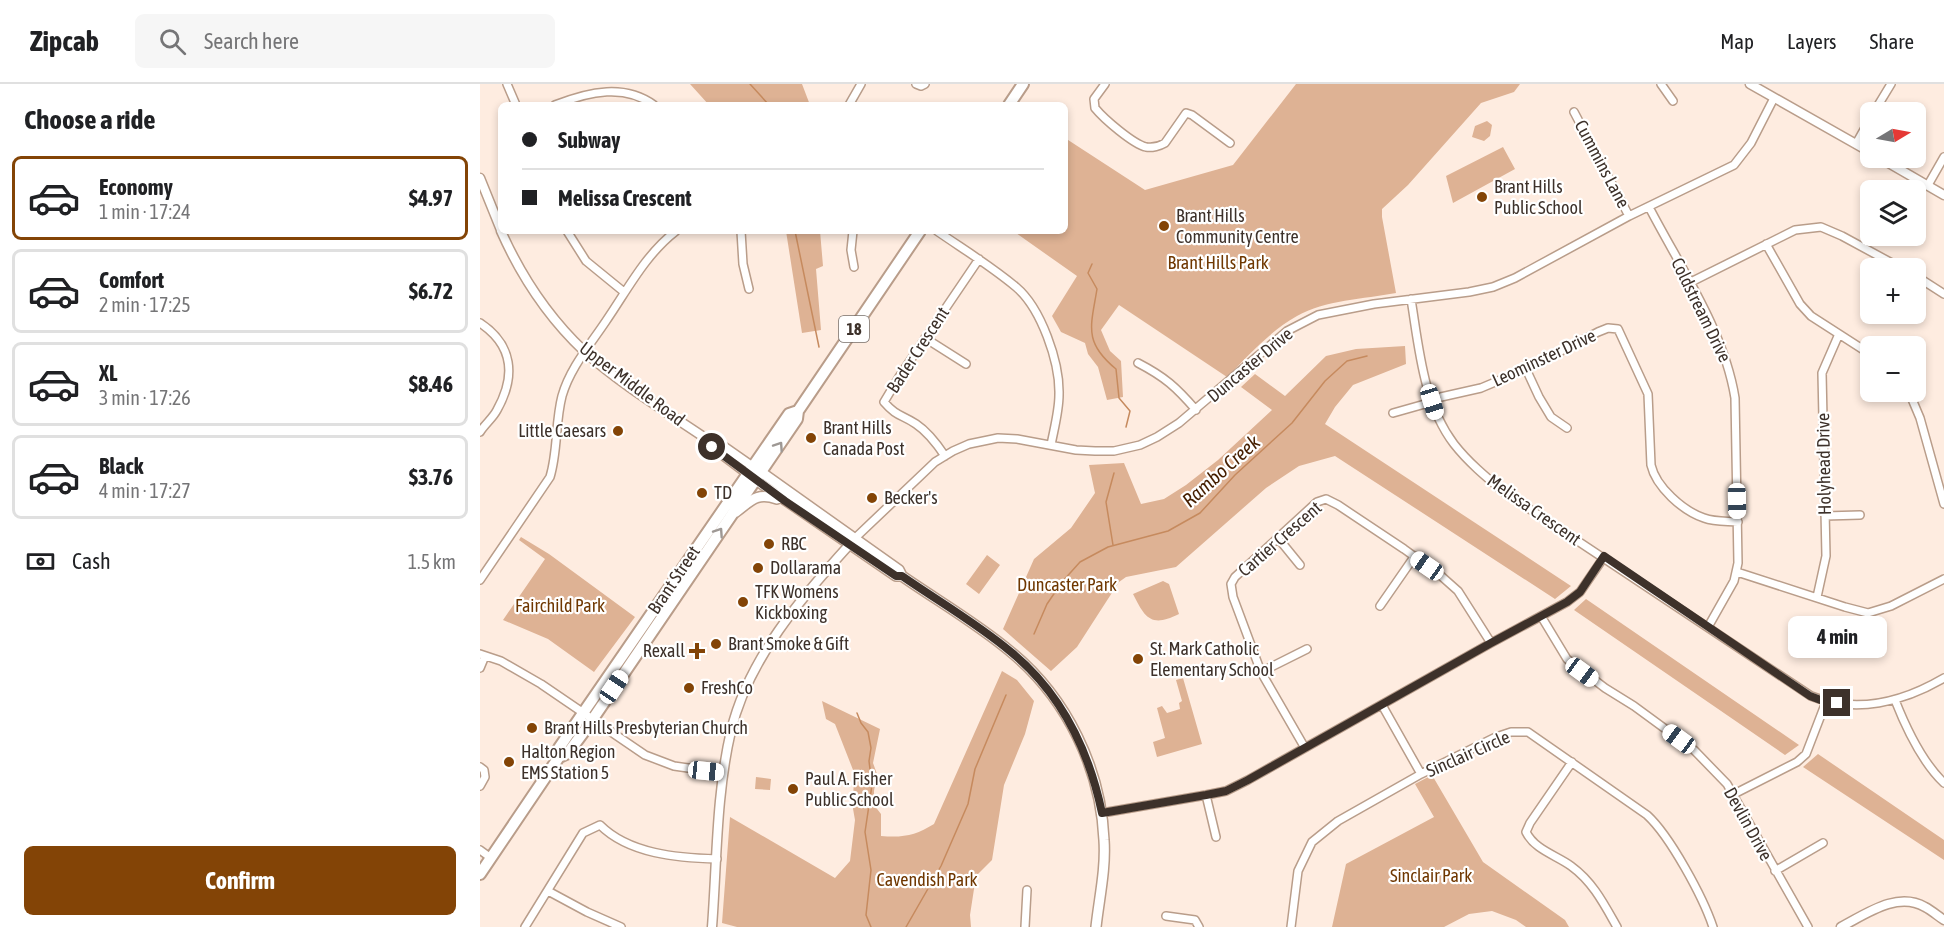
<!DOCTYPE html>
<meta charset="utf-8">
<style>
body{margin:0;font-family:"Asap Condensed",sans-serif;background:#f6f6f6;color:#202124;height:100vh;display:flex;flex-direction:column;font-size:22px;white-space:nowrap}
*{box-sizing:border-box;margin:0}
p{font-size:20px;color:#757577}
.icon{flex:none;width:33px;height:33px;fill:none;stroke:currentColor;stroke-width:2;stroke-linecap:round;stroke-linejoin:round}
.map{position:relative;flex:1;overflow:hidden}
.details{display:flex;flex-direction:column;background:#fff;width:480px}
.details>*{flex:none}
.banner{position:absolute;left:18px;top:18px;width:570px;height:132px;border-radius:9px;box-shadow:0 3px 9px #0003;display:grid;align-content:center;height:132px;padding:0 24px;background:#fff}
.needle{width:39px;rotate:80deg}
.tools{position:absolute;left:1380px;top:18px;display:grid;gap:12px}
.tools a{display:grid;place-items:center;width:66px;height:66px;border-radius:9px;background:#fff;box-shadow:0 3px 9px #0003;font-size:30px}
.end{position:absolute;width:27px;height:27px;margin:-14px;border:8px solid #3d312a;background:#fff;box-shadow:0 0 0 3px #fff}
.from{border-radius:50%}
.bubble{position:absolute;height:42px;border-radius:9px;background:#fff;box-shadow:0 3px 9px #0003;font-size:20px;font-weight:700;line-height:42px;text-align:center}
.car{position:absolute;width:18px;height:36px;margin:-18px -9px;border-radius:8px;box-shadow:0 0 4px 2px #0007;background:linear-gradient(#fff 24%,#345 0 40%,#fff 0 76%,#345 0 86%,#fff 0)}
.banner b{display:flex;align-items:center;gap:21px;height:57px;font-size:22px}
.banner b+b{border-top:2px solid #e0e0e0}
.banner i{width:15px;height:15px;background:#202124}
ul{padding:0;list-style:none}
li{display:flex;align-items:center;gap:18px;height:84px;margin:0 12px 9px;padding:0 12px;border:3px solid #e0e0e0;border-radius:9px}
li div{flex:1}
li b{display:block;font-size:22px}
li em{font-style:normal;font-weight:700}
li.selected{border-color:#834406}
li>.icon{width:54px;height:54px;stroke-width:1.5}
h2{padding:0 24px;font-size:27px;line-height:72px}
.pay{display:flex;align-items:center;gap:15px;height:66px;padding:0 24px;font-size:22px}
.pay p{margin-inline-start:auto}
.action{display:flex;gap:12px;margin-top:auto;padding:12px 24px}
.action a{flex:1;height:69px;border-radius:9px;background:#834406;color:#fff;font-size:24px;font-weight:700;line-height:69px;text-align:center}
header{display:flex;align-items:center;gap:36px;box-sizing:border-box;height:84px;padding:0 30px;background:#fff;border-bottom:2px solid #e0e0e0}
header strong{font-size:28px}
nav{display:flex;gap:33px;margin-inline-start:auto;font-size:21px}
.search{width:420px;height:54px;background:#f6f6f6;display:flex;align-items:center;gap:15px;box-sizing:border-box;padding:0 21px;border-radius:9px;color:#757577;font-size:22px}
main{display:flex;flex:1;min-height:0}
.map>svg:first-child{display:block}
.green{fill:#deb294}
.lines{fill:none;stroke-linecap:round;stroke-linejoin:round}
.stream{stroke:#c68a5e;stroke-width:1.5}
.minor-casing{stroke:#b99d8a;stroke-width:10}
.tertiary-casing{stroke:#b99d8a;stroke-width:11}
.secondary-casing{stroke:#b99d8a;stroke-width:12}
.primary-casing{stroke:#b99d8a;stroke-width:14}
.minor{stroke:#fff;stroke-width:7}
.tertiary{stroke:#fff;stroke-width:8}
.secondary{stroke:#fff;stroke-width:9}
.primary{stroke:#fff;stroke-width:10}
.oneway{stroke:#9e9894}
.route{stroke:#3d312a;stroke-width:8}
.poi-dot{fill:#834406;stroke:#fff;stroke-width:2}
.labels{text-anchor:middle;stroke-width:4.5;stroke-linejoin:round;paint-order:stroke}
.shield{fill:#fff;stroke:#776f6a;stroke-width:1.5}
.shield-label{font-size:16px;font-weight:bold;fill:#3d312a}
.street-label{font-size:18px;fill:#3d312a;stroke:#fff}
.poi-label{font-size:18px;fill:#3d312a;stroke:#fff;text-anchor:start}
.park-label{font-size:18px;fill:#6f3700;stroke:#fff}
.water-label{font-size:20px;font-style:italic;fill:#461f00;stroke:#fff}
</style>
<header>
<strong>Zipcab</strong>
<div class="search"><svg class="icon" aria-label="search" viewBox="0 0 24 24"><circle cx="10" cy="10" r="6"/><path d="M15 15l6 6"/></svg>Search here</div>
<nav><a>Map</a><a>Layers</a><a>Share</a></nav>
</header>
<main>
<section class="details">
<h2>Choose a ride</h2>
<ul>
<li class="selected"><svg class="icon" aria-label="car" viewBox="0 0 24 24"><path d="M5 17H2v-5l4-1 3-4h7l3 4 3 1v5h-3M9 17h6M6 11h13"/><circle cx="7" cy="17" r="2"/><circle cx="17" cy="17" r="2"/></svg><div><b>Economy</b><p>1 min · 17:24</p></div><em>$4.97</em></li>
<li><svg class="icon" aria-label="car" viewBox="0 0 24 24"><path d="M5 17H2v-5l4-1 3-4h7l3 4 3 1v5h-3M9 17h6M6 11h13"/><circle cx="7" cy="17" r="2"/><circle cx="17" cy="17" r="2"/></svg><div><b>Comfort</b><p>2 min · 17:25</p></div><em>$6.72</em></li>
<li><svg class="icon" aria-label="car" viewBox="0 0 24 24"><path d="M5 17H2v-5l4-1 3-4h7l3 4 3 1v5h-3M9 17h6M6 11h13"/><circle cx="7" cy="17" r="2"/><circle cx="17" cy="17" r="2"/></svg><div><b>XL</b><p>3 min · 17:26</p></div><em>$8.46</em></li>
<li><svg class="icon" aria-label="car" viewBox="0 0 24 24"><path d="M5 17H2v-5l4-1 3-4h7l3 4 3 1v5h-3M9 17h6M6 11h13"/><circle cx="7" cy="17" r="2"/><circle cx="17" cy="17" r="2"/></svg><div><b>Black</b><p>4 min · 17:27</p></div><em>$3.76</em></li>
</ul>
<div class="pay"><svg class="icon" aria-label="cash" viewBox="0 0 24 24"><path d="M3 7h18v10H3z"/><circle cx="12" cy="12" r="2"/></svg>Cash<p>1.5 km</p></div>
<div class="action"><a>Confirm</a></div>
</section>
<div class="map">
<svg width="1464" height="843" viewBox="0 0 1464 843">
<rect width="100%" height="100%" fill="#feece0"/>
<path class="green" d="M210,0H322L330,21H229Z
M816,0H1040L1034,8L1001,19L928,101L902,125V133L916,209C884,215 845,216 817,232C790,247 768,272 747,293L639,221L621,246L630,267L641,277L643,313L627,316L618,283L608,270L605,259L581,248L572,232L597,192L533,147H585V54L665,106L753,81Z
M1007,37L1012,41L1010,52L1004,57L992,53L995,42Z
M1023,63L1035,85L973,119L966,92Z
M306,147H340L343,182L336,185L341,246L322,249Z
M925,262L926,280L873,301L855,323L845,340L1091,502L1075,515L855,372L819,382L786,404L696,483L646,493L639,498L626,518L597,563L571,587L523,545L554,475L591,444L615,409L609,381L644,379L661,420L684,415L706,401L738,376L792,326L761,303L775,290L805,312L846,272L876,265Z
M41,453L69,470L155,533L114,588L68,555L23,536L65,475L39,456Z
M507,471L520,481L499,510L486,500Z
M683,497L689,500L699,530C671,544 665,534 653,510Z
M1106,515L1319,661L1305,671L1094,526Z
M522,587L537,596L554,617L545,650L524,701L512,776L496,792L490,831L491,843H257L242,839L250,733L355,794L370,777L375,736L372,719L375,691L355,640L346,635L342,617L400,645L393,679L397,690L394,707V721L401,730V752C424,754 436,751 454,740Z
M703,594L722,660L677,673L673,658L685,654L677,624L682,622L687,629L700,625L699,619L702,617L696,596Z
M1338,670L1464,756V776L1323,683Z
M952,691L1003,778L1085,836L1089,843H1046L1036,836L1012,827L989,830L964,843H852L866,780L954,733L935,700Z
M276,693L291,695L290,706L275,705Z"/>
<g class="lines">
<path class="stream" d="M270,0L289,21
M315,147L339,263
M612,180L608,189L617,205C611,242 603,258 636,285L639,314L650,327L646,343
M633,461L626,418L634,389
M554,550L567,520L582,498L600,478L628,463L688,447L720,429L755,391L812,339L845,297L867,277L887,272
M377,629L381,639L388,648L391,664L389,677L392,701L385,748L391,786L386,831L391,843
M426,843L461,782L488,720L495,685L526,611"/>
<g class="minor-casing">
<path id="minor" d="M27,0L36,21
M436,0L441,2L445,0
M625,0L614,15L615,24C624,35 653,60 666,63C672,64 680,62 685,59L706,29L712,31L750,59
M1181,0L1193,17
M75,21C110,7 145,0 174,21
M369,21L381,0
M1094,28L1149,132
M1394,28L1411,0
M1376,60L1390,35
M1448,101L1464,73
M1169,123C1200,183 1244,246 1255,314L1258,479L1254,497L1228,543
M87,147L106,177L144,208
M261,147L263,180L269,205
M373,147L371,166L374,183
M457,147C483,165 511,182 536,203C561,224 580,278 579,311C579,327 574,345 571,361
M1286,160L1320,220L1331,232L1390,270
M1436,192L1464,210
M1209,199L1315,146L1341,143L1362,152L1421,184
M931,215C939,264 943,319 974,360C988,378 1006,393 1024,408L1331,612C1376,630 1423,618 1464,594
M0,239C33,261 36,292 17,326C13,334 5,340 0,348
M445,254L486,280
M658,279C685,293 696,303 716,326
M1046,285L1059,313L1071,333L1087,344
M1429,308L1440,334L1464,420
M913,329L952,318L961,313L1001,304L1046,285L1118,248L1128,244L1138,245L1168,310L1171,381C1176,403 1203,427 1224,434C1235,438 1246,437 1258,438
M465,372C457,360 448,348 436,340C421,330 417,333 404,318L419,293L499,175
M1345,432L1380,431
M798,454L820,481
M372,457L455,378L473,367L489,360L518,354L537,355L596,366L615,367H634L660,361L677,353L699,339L807,247L838,231L894,220L989,208L1013,203L1035,194L1149,132L1254,81L1271,59L1294,14
M1257,488L1365,523L1388,529L1411,522L1464,495
M0,496L70,393C78,367 75,339 82,312C90,284 110,261 126,237C148,205 165,171 196,147
M1337,513L1346,472L1342,289L1359,250
M900,522L934,473
M1061,532L1087,575L1125,604L1154,622L1214,666L1247,700L1328,843
M0,570L21,577L61,600L165,671L194,682L243,689
M0,584L5,572
M781,588L827,565
M1415,616C1426,644 1442,678 1464,699
M902,621L941,690
M825,664L781,588L753,513L751,500L755,493L837,418L846,415L858,421L924,465L960,491L978,507L1011,559
M1092,678L1050,739L1046,748C1055,766 1076,771 1091,782C1113,798 1124,820 1137,843
M0,683L4,686L5,693L0,702
M1254,710L1317,678L1326,670L1346,618
M726,711L736,753
M622,729L726,711L746,707L768,696L1011,559L1087,518L1100,508L1124,473
M0,766L11,774
M1295,787L1343,759
M68,807L107,828L141,843
M686,832L715,836L719,843
M45,843L103,749L120,741C149,770 198,774 237,775
M545,843L547,806
M811,843L818,787L832,758L858,737L941,690L1016,653L1031,648H1048L1167,731C1190,752 1223,813 1233,843"/>
</g>
<g class="tertiary-casing">
<path id="tertiary" d="M1270,0L1390,68
M1400,74L1464,111
M0,94L21,146
M21,147C41,192 68,233 104,267C140,300 190,330 231,358L236,357L276,385
M231,358L232,363L272,393
M232,843C237,778 236,711 251,647C268,575 321,514 370,460
M1361,843C1386,830 1417,807 1445,823C1451,826 1458,832 1464,836"/>
</g>
<g class="secondary-casing">
<path id="secondary" d="M281,388L419,486L422,492
M276,396L416,492H422C458,517 498,540 531,568C587,614 621,685 624,756C626,785 619,815 616,843
M256,428C271,417 276,408 297,415"/>
</g>
<g class="primary-casing">
<path id="primary" d="M529,21L543,0
M79,673L88,669L108,642L317,335L318,327L440,147
M0,790L79,673V664L309,330L318,327"/>
</g>
<use href="#minor" class="minor"/>
<use href="#tertiary" class="tertiary"/>
<use href="#secondary" class="secondary"/>
<use href="#primary" class="primary"/>
</g>
<defs><path id="oneway-chevron" d="M-2-3.5L2.5 0L-2 3.5" fill="none" stroke-width="1.6" stroke-linecap="round" stroke-linejoin="round" transform="scale(1.5)"/></defs>
<g class="oneway">
<use href="#oneway-chevron" transform="translate(299 362) rotate(-56)"/>
<use href="#oneway-chevron" transform="translate(239 448) rotate(-56)"/>
</g>
<g class="lines">
<path class="route" d="M232,363L305,417L416,492H422C458,517 498,540 531,568C581,609 609,667 622,729L726,711L746,707L768,696L1011,559L1087,518L1100,508L1124,472L1330,612L1346,618L1357,619"/>
</g>
<g class="poi-dot">
<circle cx="1002" cy="113" r="6"/>
<circle cx="684" cy="142" r="6"/>
<circle cx="138" cy="347" r="6"/>
<circle cx="331" cy="354" r="6"/>
<circle cx="222" cy="409" r="6"/>
<circle cx="392" cy="414" r="6"/>
<circle cx="289" cy="460" r="6"/>
<circle cx="278" cy="484" r="6"/>
<circle cx="263" cy="518" r="6"/>
<circle cx="236" cy="560" r="6"/>
<path d="M214 558h6v6h6v6h-6v6h-6v-6h-6v-6h6z"/>
<circle cx="658" cy="575" r="6"/>
<circle cx="209" cy="604" r="6"/>
<circle cx="52" cy="644" r="6"/>
<circle cx="29" cy="678" r="6"/>
<circle cx="313" cy="705" r="6"/>
</g>
<g class="labels">
<rect class="shield" x="359" y="232" width="30" height="26" rx="4.5"/>
<g class="shield-label">
<text x="374" y="251">18</text>
</g>
<g class="street-label">
<text transform="translate(1122 80) rotate(62)" y="6">Cummins Lane</text>
<text transform="translate(1221 226) rotate(64)" y="6">Coldstream Drive</text>
<text transform="translate(438 266) rotate(-57)" y="6">Bader Crescent</text>
<text transform="translate(1064 274) rotate(-25)" y="6">Leominster Drive</text>
<text transform="translate(770 281) rotate(-40)" y="6">Duncaster Drive</text>
<text transform="translate(152 300) rotate(37)" y="6">Upper Middle Road</text>
<text transform="translate(1344 380) rotate(-91)" y="6">Holyhead Drive</text>
<text transform="translate(1054 426) rotate(35)" y="6">Melissa Crescent</text>
<text transform="translate(800 455) rotate(-41)" y="6">Cartier Crescent</text>
<text transform="translate(194 496) rotate(-56)" y="6">Brant Street</text>
<text transform="translate(988 670) rotate(-24)" y="6">Sinclair Circle</text>
<text transform="translate(1268 740) rotate(61)" y="6">Devlin Drive</text>
</g>
<g class="poi-label">
<text x="1014" y="109">Brant Hills<tspan x="1014" dy="21">Public School</tspan></text>
<text x="696" y="138">Brant Hills<tspan x="696" dy="21">Community Centre</tspan></text>
<text x="343" y="350">Brant Hills<tspan x="343" dy="21">Canada Post</tspan></text>
<text x="126" y="353" text-anchor="end">Little Caesars</text>
<text x="234" y="415">TD</text>
<text x="404" y="420">Becker's</text>
<text x="301" y="466">RBC</text>
<text x="290" y="490">Dollarama</text>
<text x="275" y="514">TFK Womens<tspan x="275" dy="21">Kickboxing</tspan></text>
<text x="248" y="566">Brant Smoke &amp; Gift</text>
<text x="670" y="571">St. Mark Catholic<tspan x="670" dy="21">Elementary School</tspan></text>
<text x="205" y="573" text-anchor="end">Rexall</text>
<text x="221" y="610">FreshCo</text>
<text x="64" y="650">Brant Hills Presbyterian Church</text>
<text x="41" y="674">Halton Region<tspan x="41" dy="21">EMS Station 5</tspan></text>
<text x="325" y="701">Paul A. Fisher<tspan x="325" dy="21">Public School</tspan></text>
</g>
<g class="park-label">
<text x="738" y="185">Brant Hills Park</text>
<text x="587" y="507">Duncaster Park</text>
<text x="80" y="528">Fairchild Park</text>
<text x="951" y="798">Sinclair Park</text>
<text x="447" y="802">Cavendish Park</text>
</g>
<g class="water-label">
<text transform="translate(741 387) rotate(-42)" y="7">Rambo Creek</text>
</g>
</g>
</svg>
<div class="tools">
<a><svg class="needle" viewBox="-14 -14 28 28"><path d="M0-13l5 13h-10z" fill="#e53935"/><path d="M0 13l5-13h-10z" fill="#757577"/></svg></a>
<a><svg class="icon" aria-label="layers" viewBox="0 0 24 24"><path d="M12 4l9 5-9 5-9-5zM3 14l9 5 9-5"/></svg></a>
<a>+</a>
<a>−</a>
</div>
<i class="end from" style="left:232px;top:363px"></i>
<i class="end" style="left:1357px;top:619px"></i>
<div class="bubble" style="left:1308px;top:532px;width:99px">4 min</div>
<i class="car" style="left:952px;top:318px;rotate:163deg"></i>
<i class="car" style="left:1257px;top:417px;rotate:179deg"></i>
<i class="car" style="left:947px;top:482px;rotate:305deg"></i>
<i class="car" style="left:1102px;top:588px;rotate:126deg"></i>
<i class="car" style="left:134px;top:603px;rotate:34deg"></i>
<i class="car" style="left:1199px;top:655px;rotate:306deg"></i>
<i class="car" style="left:226px;top:687px;rotate:96deg"></i>
<div class="banner">
<b><i class="from"></i>Subway</b>
<b><i></i>Melissa Crescent</b>
</div>
</div>
</main>
